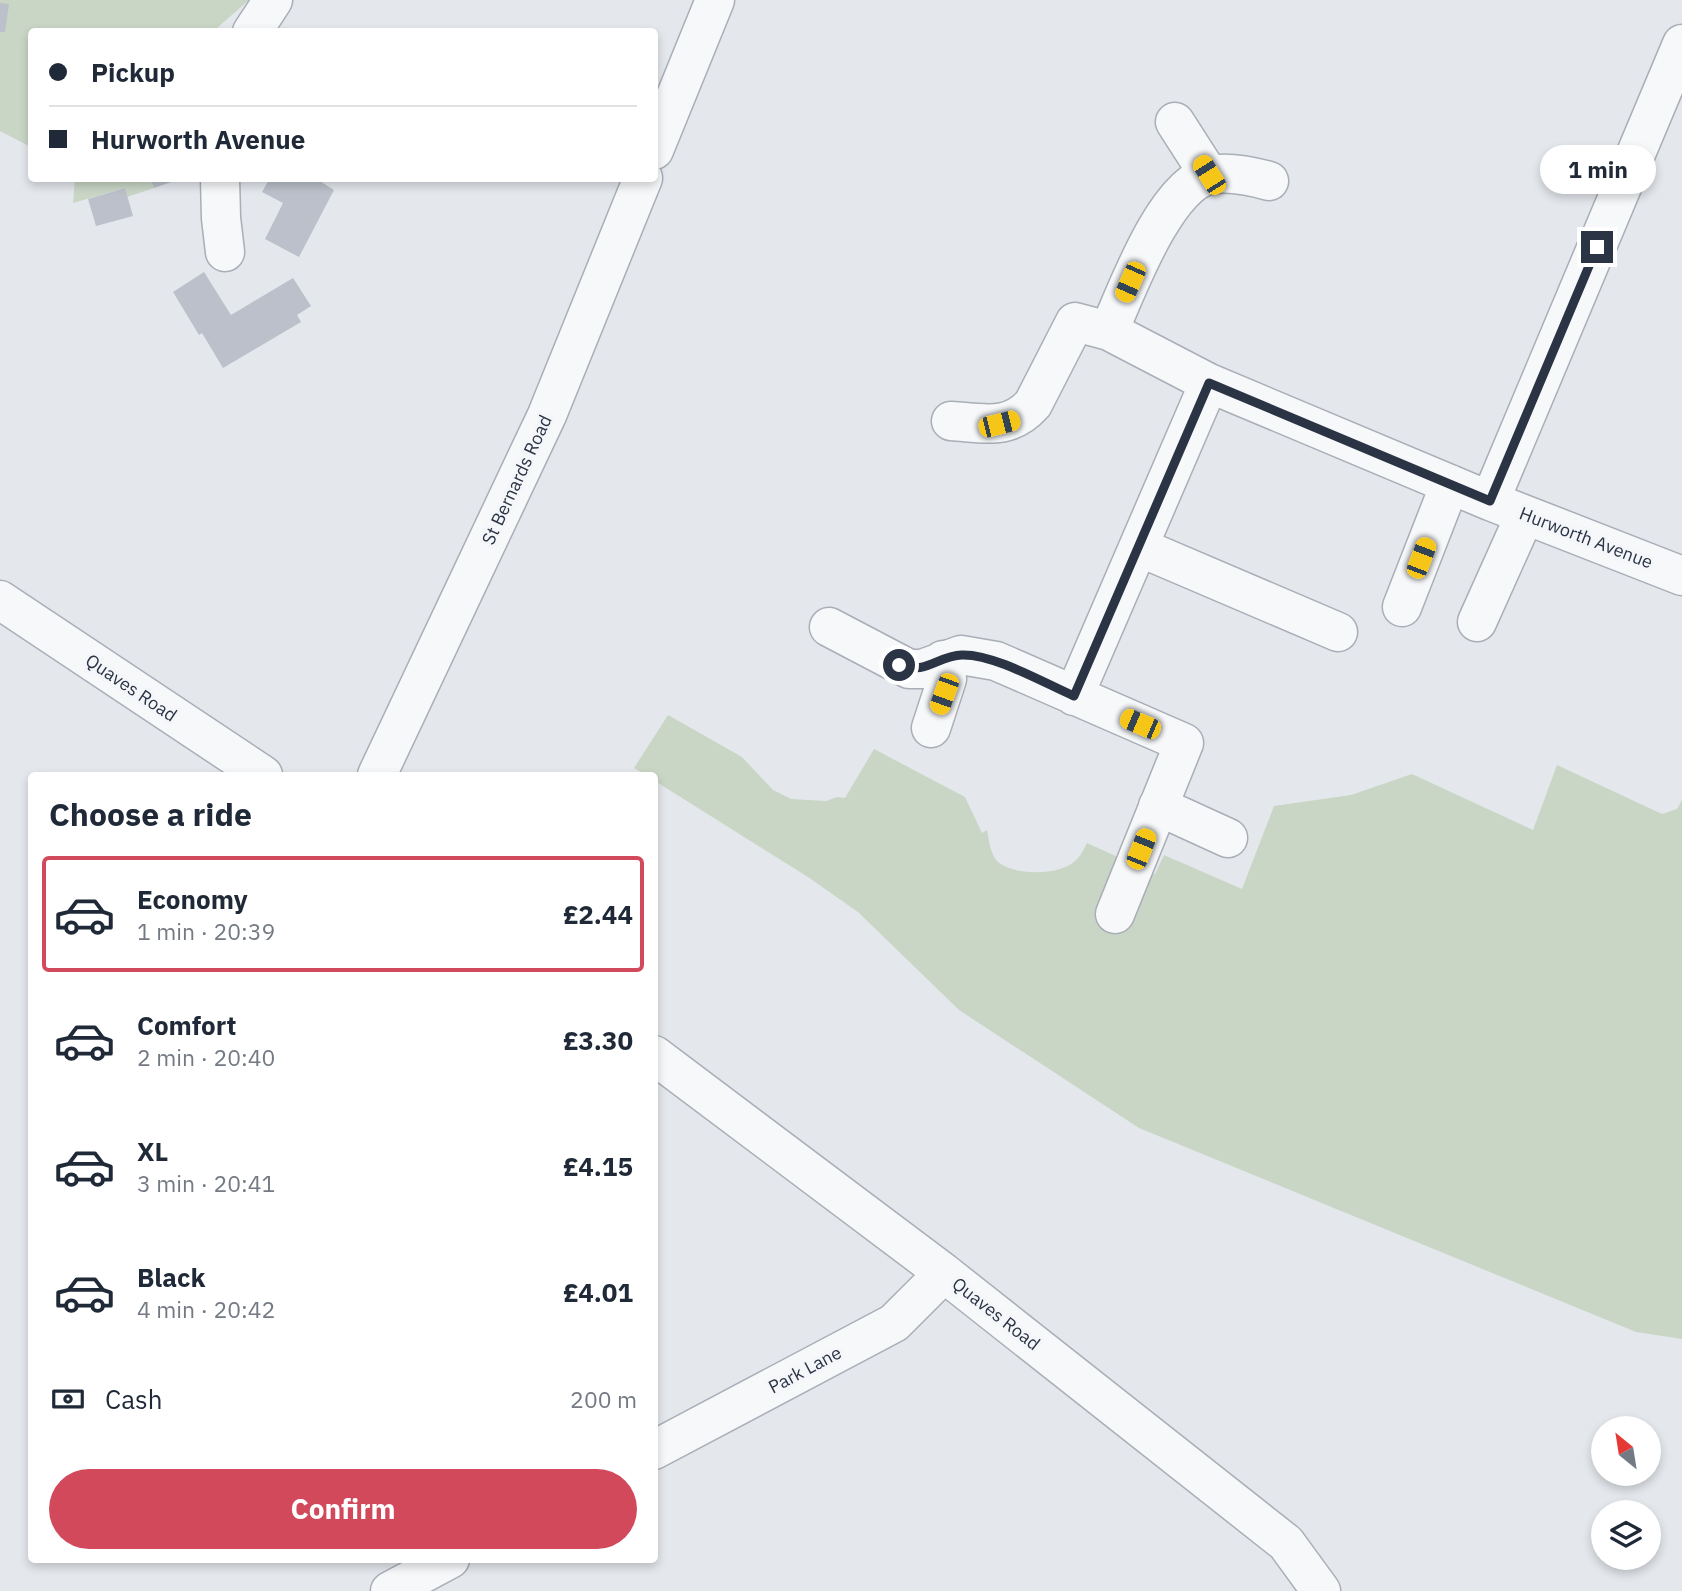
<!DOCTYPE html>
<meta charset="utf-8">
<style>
body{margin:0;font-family:"IBM Plex Sans",sans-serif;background:#f2f2f3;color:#1f2937;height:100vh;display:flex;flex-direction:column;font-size:26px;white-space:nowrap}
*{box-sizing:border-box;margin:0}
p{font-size:23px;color:#747a83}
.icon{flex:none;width:38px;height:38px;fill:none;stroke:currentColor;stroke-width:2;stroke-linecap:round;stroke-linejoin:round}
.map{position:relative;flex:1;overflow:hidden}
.side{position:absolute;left:28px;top:772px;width:630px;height:791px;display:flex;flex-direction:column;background:#fff;border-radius:7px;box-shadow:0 4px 10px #0003}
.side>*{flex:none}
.banner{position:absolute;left:28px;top:28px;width:630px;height:154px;border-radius:7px;box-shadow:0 4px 10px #0003;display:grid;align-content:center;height:154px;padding:0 21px;background:#fff}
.needle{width:46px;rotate:330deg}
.controls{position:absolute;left:1591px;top:1416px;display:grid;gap:14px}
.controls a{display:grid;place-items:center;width:70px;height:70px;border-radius:50%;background:#fff;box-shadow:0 4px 10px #0003;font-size:35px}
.end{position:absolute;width:32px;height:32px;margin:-16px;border:9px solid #2b3445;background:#fff;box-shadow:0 0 0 4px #fff}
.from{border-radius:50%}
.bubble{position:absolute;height:49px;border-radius:24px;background:#fff;box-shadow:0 4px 10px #0003;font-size:23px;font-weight:800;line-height:49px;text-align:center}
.car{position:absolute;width:21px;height:42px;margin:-21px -10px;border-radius:9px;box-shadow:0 0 5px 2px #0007;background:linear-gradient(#f5c518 24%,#345 0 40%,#f5c518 0 76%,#345 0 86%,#f5c518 0)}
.banner b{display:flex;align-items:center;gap:24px;height:66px;font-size:26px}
.banner b+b{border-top:2px solid #e0e1e3}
.banner i{width:18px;height:18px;background:#1f2937}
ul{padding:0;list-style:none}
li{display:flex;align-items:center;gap:21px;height:116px;margin:0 14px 10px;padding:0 7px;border:4px solid transparent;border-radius:7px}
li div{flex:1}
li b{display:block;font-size:26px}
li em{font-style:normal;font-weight:800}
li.on{border-color:#d1495b}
li>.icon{width:63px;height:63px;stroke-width:1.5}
h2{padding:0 21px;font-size:32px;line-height:84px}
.pay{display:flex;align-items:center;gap:18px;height:77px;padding:0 21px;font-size:26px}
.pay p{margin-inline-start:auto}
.primary-button{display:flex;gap:14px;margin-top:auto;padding:14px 21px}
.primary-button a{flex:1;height:80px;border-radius:42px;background:#d1495b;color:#fff;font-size:28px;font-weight:800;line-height:80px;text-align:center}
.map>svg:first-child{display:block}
.green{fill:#c9d6c5}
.building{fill:#bbc0ca}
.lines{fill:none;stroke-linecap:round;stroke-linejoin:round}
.minor-casing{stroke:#a9aeb7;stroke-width:41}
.minor{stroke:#f7f8fa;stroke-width:38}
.route{stroke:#2b3445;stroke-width:9}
.labels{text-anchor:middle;stroke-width:7;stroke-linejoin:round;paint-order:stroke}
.street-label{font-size:18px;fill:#2b3445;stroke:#f4f6f9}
</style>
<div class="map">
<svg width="1682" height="1591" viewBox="0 0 1682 1591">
<rect width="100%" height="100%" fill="#e4e7ec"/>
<path class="green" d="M0,0H249L217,28L216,31L32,32L31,147L0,131Z
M75,179H150L154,188L127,197L125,188L73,203Z
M668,715L742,757L773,790L791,799L826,801L837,797L845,798L874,749L965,797L982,833L987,830C989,839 990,853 997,861C1013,876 1059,876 1075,861C1080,857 1084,849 1087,843L1155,874L1164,855L1242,889L1274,806L1351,795L1412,774L1533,830L1557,765L1662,814L1677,809L1682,800V1339L1636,1332L1139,1128L959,1010L858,912L808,877L655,781L654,775H646L634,768Z"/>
<path class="building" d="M0,3L9,4L5,32H0Z
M150,178H179L180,179L154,188Z
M270,178H315L334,190L299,257L265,239L283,203L262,192Z
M125,188L133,216L96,226L88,199Z
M204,272L231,315L293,278L311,306L297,315L301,322L223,368L202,333L199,335L173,292Z"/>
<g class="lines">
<g class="minor-casing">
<path id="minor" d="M252,32L273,0
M1175,122L1209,175
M654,150L715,0
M220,178L221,218L225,252
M1109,331C1126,292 1166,183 1210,175C1229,171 1251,176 1269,181
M951,421C984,423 1009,431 1033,404L1075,322L1109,331L1209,383L1490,501L1682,576
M1490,501L1682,44
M1139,547L1338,632
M0,600L263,775
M1402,607L1450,484
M1477,622L1525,515
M829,627L909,669H922L961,655L996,661L1184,743L1115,914
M1074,696L1209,383
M931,728L947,679L943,660
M377,775L547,415L643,178
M1158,806L1228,838
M654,1055L944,1273L1286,1543L1321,1591
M654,1450L894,1323L944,1273
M390,1591L450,1559"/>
</g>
<use href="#minor" class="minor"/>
</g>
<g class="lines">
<path class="route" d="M899,665C926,675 937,656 962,655C994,654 1044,683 1074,696L1209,383L1490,501L1597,247"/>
</g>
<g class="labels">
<g class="street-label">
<text transform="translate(517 480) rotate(-65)" y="6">St Bernards Road</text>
<text transform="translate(1586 538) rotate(21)" y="6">Hurworth Avenue</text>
<text transform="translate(131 688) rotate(34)" y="6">Quaves Road</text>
<text transform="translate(996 1314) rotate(38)" y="6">Quaves Road</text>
<text transform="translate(805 1370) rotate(-28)" y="6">Park Lane</text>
</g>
</g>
</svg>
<div class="controls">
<a><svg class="needle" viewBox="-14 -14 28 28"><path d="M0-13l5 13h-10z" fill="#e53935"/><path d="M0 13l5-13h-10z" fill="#747a83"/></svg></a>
<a><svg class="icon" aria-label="layers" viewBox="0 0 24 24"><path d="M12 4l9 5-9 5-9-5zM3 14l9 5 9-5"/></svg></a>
</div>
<i class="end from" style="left:899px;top:665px"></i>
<i class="end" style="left:1597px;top:247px"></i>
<div class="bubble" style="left:1540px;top:145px;width:116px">1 min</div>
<i class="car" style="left:1209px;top:175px;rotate:328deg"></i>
<i class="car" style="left:1130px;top:282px;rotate:204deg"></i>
<i class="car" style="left:999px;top:424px;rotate:76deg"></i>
<i class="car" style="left:1421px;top:558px;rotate:21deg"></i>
<i class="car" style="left:944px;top:694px;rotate:200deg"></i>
<i class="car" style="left:1140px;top:724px;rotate:293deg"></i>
<i class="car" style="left:1141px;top:849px;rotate:22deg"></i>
<div class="banner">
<b><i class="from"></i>Pickup</b>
<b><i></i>Hurworth Avenue</b>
</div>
<section class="side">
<h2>Choose a ride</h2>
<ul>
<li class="on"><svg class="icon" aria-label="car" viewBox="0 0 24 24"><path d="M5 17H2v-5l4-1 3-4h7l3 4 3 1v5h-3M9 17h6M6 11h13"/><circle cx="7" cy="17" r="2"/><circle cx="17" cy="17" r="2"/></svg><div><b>Economy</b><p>1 min · 20:39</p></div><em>£2.44</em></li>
<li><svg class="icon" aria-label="car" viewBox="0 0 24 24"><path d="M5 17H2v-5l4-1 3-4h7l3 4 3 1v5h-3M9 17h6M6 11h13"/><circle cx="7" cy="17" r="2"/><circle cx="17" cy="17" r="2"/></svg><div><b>Comfort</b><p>2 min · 20:40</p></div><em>£3.30</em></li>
<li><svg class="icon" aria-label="car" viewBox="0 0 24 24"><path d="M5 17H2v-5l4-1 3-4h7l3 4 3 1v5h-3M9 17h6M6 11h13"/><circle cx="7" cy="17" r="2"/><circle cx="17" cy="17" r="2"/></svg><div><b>XL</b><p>3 min · 20:41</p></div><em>£4.15</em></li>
<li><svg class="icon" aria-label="car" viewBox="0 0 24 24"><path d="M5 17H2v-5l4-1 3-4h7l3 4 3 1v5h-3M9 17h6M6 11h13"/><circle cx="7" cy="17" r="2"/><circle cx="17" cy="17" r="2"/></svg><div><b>Black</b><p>4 min · 20:42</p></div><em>£4.01</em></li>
</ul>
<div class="pay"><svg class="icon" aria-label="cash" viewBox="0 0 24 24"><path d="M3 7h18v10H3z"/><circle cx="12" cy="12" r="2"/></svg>Cash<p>200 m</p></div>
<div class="primary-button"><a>Confirm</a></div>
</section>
</div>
